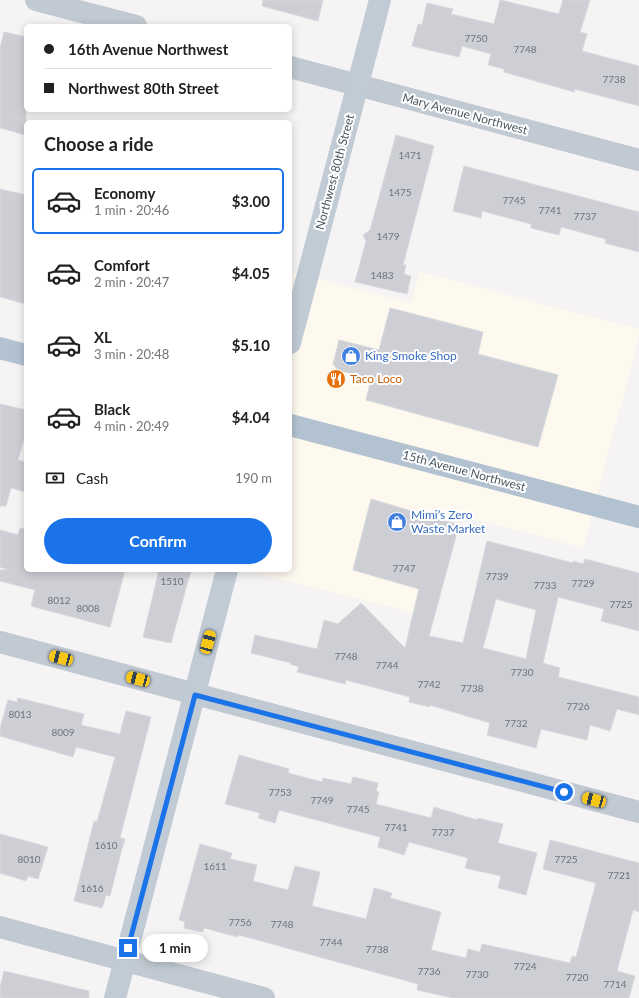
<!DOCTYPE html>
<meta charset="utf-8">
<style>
body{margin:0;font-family:Lato,sans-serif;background:#f2f2f2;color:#202124;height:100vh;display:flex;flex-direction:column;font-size:15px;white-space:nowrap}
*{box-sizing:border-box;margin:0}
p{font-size:13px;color:#757577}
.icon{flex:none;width:22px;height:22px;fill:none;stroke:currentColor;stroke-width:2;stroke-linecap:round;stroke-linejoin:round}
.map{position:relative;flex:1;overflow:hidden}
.details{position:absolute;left:24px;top:120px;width:268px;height:452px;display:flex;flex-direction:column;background:#fff;border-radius:6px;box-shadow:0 2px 10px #0003}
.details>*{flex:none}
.hud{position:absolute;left:24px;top:24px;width:268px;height:88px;border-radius:6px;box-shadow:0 2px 10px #0003;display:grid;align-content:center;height:88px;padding:0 20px;background:#fff}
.end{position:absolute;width:18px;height:18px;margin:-9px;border:5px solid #1a73e8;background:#fff;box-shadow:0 0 0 2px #fff}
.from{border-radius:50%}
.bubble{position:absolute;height:28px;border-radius:14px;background:#fff;box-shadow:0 2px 10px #0003;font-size:13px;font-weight:700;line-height:28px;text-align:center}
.car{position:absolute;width:12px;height:24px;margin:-12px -6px;border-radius:5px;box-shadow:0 0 3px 1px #0007;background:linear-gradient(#f5c518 24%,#345 0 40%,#f5c518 0 76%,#345 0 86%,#f5c518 0)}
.hud b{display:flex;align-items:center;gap:14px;height:38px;font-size:15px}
.hud b+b{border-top:1px solid #e0e0e0}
.hud i{width:10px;height:10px;background:#202124}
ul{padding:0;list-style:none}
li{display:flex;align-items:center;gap:12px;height:66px;margin:0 8px 6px;padding:0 12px;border:2px solid transparent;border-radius:6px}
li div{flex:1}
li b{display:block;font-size:15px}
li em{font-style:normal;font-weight:700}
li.on{border-color:#1a73e8}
li>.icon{width:36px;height:36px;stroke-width:1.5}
h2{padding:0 20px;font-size:18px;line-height:48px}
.pay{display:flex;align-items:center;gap:10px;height:44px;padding:0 20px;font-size:15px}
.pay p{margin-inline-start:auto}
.button{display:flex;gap:8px;margin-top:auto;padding:8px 20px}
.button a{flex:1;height:46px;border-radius:24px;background:#1a73e8;color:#fff;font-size:16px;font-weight:700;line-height:46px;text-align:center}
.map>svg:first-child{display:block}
.commercial{fill:#fdf9ef}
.building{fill:#cdcfd5;stroke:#d7d9de;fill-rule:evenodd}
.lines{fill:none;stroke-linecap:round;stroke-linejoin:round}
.street{stroke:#c1cad2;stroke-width:22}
.secondary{stroke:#c1cbd6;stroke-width:22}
.primary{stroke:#b3c2d1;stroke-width:22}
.route{stroke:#1a73e8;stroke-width:5}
.labels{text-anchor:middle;stroke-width:4;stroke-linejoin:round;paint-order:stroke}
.number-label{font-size:10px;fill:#6b747e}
.street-label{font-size:12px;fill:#4a5661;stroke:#fff}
.shop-label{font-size:12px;fill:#366cbe;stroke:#fff;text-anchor:start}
.food-label{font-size:12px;fill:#c56008;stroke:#fff;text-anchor:start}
</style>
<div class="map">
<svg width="639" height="998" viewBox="0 0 639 998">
<rect width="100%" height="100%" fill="#f5f3f3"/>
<path class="commercial" d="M290,272L411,303L420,272L639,329V337L583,548L449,512L421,615L242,570H290Z"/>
<path class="building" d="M263,0H323L318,21L262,6Z
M500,0L559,14L563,0H590L580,32L587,34L582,51L639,66V106L575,89L574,92L504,72V69L488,65L491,54L462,46L459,57L412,46L418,24L422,25L427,3L453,9L451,14L494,24Z
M4,32L26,37V135L0,128V48Z
M396,135L434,146L403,265H406L404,274L411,276L407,294L355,282L366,241L363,235L370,230Z
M464,166L639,212V252L605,243L606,239L561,227L559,235L531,228V224L482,211L481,218L453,211Z
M0,189L26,195V304L0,297Z
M390,308L483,332L478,354L558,375L538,447L366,400L371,379L338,370L333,364L339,340L379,350Z
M0,404L26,410V432L18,460L26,462V492L11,488L6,506H0Z
M371,499L459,525L429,636L463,643L487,541L573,563V561L583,564L585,559L639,573V631L601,621L604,609L558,597L543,663L560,668L558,677L639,697V715L617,709L610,731L590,725L587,740L541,729L536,748L487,735L490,723L430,705V707L409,702L410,697L346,680L345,684L297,672L299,667L290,664L291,663L251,653L255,635L317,649L324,620L338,624L361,603L405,648L419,589L353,570ZM496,599L536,610L526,659L483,648Z
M20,528L26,529V570H125L110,627L31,606L35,590L0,581V570H9L0,567V530L18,535Z
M159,570H191L171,643L143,637Z
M18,698L84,714L81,725L120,734L126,711L151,717L120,838L125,839L121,852L110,896L106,895L102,908L74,901L94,821L97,822L115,757L76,747L73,757L0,736V728L8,700L17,702Z
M239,755L289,769L288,773L322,782L323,778L351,784L353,777L378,783L376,791L379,792L376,804L431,818L434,807L477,820V818L503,824L498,843L537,853L526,895L498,888L501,876L465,868L468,858L409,842L404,855L378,847L380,837L279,810L275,823L258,818L260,813L225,804Z
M0,834L48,847L38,879L28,876L26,881L0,873Z
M550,840L639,863V912L633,910L617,971L635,976L629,998H453L417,990L418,984L407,981L239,935L238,937L204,928L203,932L184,928L185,922L179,920L200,844L232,853L230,859L257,865L253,881L288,890L295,866L320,872L312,906L366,919L374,888L392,893L390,898L441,912L431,950L466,958L468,949L480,952L482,944L570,963L572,956L576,957L596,883L543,869Z
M4,971L89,991V998H0V988Z"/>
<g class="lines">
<path class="street" d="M36,0L136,26
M290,67L639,160
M0,642L639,812
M0,927L264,998"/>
<path class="secondary" d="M290,343L380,0
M115,998L227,570"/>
<path class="primary" d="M0,348L26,355
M290,425L639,517"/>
</g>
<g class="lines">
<path class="route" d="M128,948L195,695L564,792"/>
</g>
<defs>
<g id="shop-disc" transform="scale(1)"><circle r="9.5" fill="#3f7fe0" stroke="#fff"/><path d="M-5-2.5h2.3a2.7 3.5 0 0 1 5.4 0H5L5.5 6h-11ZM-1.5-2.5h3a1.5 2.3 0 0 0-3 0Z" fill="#fff"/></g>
<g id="restaurant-disc" transform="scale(1)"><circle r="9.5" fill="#e8710a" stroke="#fff"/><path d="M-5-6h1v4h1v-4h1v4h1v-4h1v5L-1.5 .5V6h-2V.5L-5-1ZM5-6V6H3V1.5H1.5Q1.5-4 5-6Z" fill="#fff"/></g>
</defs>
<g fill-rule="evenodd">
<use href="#shop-disc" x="351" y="356"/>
<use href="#restaurant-disc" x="336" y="379"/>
<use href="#shop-disc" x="397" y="522"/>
</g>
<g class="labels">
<g class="number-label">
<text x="476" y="42">7750</text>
<text x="525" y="53">7748</text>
<text x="614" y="83">7738</text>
<text x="410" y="159">1471</text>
<text x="400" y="196">1475</text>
<text x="514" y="204">7745</text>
<text x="550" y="214">7741</text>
<text x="585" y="220">7737</text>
<text x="388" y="240">1479</text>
<text x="382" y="279">1483</text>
<text x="404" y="572">7747</text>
<text x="497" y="580">7739</text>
<text x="172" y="585">1510</text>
<text x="583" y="587">7729</text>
<text x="545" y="589">7733</text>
<text x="59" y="604">8012</text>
<text x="621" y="608">7725</text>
<text x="88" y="612">8008</text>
<text x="346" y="660">7748</text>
<text x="387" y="669">7744</text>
<text x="522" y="676">7730</text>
<text x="429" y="688">7742</text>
<text x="472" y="692">7738</text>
<text x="578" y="710">7726</text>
<text x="20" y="718">8013</text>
<text x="516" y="727">7732</text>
<text x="63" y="736">8009</text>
<text x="280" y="796">7753</text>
<text x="322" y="804">7749</text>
<text x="358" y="813">7745</text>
<text x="396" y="831">7741</text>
<text x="443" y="836">7737</text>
<text x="106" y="849">1610</text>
<text x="29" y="863">8010</text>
<text x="566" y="863">7725</text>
<text x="215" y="870">1611</text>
<text x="619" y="879">7721</text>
<text x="92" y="892">1616</text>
<text x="240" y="926">7756</text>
<text x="282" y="928">7748</text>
<text x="331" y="946">7744</text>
<text x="377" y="953">7738</text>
<text x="525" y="970">7724</text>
<text x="429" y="975">7736</text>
<text x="477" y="978">7730</text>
<text x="577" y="981">7720</text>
<text x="615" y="988">7714</text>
</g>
<g class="street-label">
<text transform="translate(465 114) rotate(15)" y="4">Mary Avenue Northwest</text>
<text transform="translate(335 172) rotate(-75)" y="4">Northwest 80th Street</text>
<text transform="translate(464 471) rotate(15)" y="4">15th Avenue Northwest</text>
</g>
<g class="shop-label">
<text x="365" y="360">King Smoke Shop</text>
<text x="411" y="519">Mimi’s Zero<tspan x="411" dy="14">Waste Market</tspan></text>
</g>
<g class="food-label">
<text x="350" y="383">Taco Loco</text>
</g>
</g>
</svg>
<i class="end from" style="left:564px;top:792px"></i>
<i class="end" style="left:128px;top:948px"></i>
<div class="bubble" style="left:142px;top:934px;width:66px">1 min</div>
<i class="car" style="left:208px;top:642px;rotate:15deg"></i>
<i class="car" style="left:61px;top:658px;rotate:285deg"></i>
<i class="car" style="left:138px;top:679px;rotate:285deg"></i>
<i class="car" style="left:594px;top:800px;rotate:285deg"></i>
<div class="hud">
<b><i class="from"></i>16th Avenue Northwest</b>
<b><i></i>Northwest 80th Street</b>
</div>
<section class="details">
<h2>Choose a ride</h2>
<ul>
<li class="on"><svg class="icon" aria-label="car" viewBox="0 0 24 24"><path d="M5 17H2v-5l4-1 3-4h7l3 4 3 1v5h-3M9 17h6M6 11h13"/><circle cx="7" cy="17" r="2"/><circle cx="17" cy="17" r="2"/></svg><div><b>Economy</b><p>1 min · 20:46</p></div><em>$3.00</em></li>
<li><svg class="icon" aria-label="car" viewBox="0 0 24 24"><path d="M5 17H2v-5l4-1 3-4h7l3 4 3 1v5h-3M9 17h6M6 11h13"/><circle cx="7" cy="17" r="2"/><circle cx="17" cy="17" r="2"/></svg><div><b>Comfort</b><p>2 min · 20:47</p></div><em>$4.05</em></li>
<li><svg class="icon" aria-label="car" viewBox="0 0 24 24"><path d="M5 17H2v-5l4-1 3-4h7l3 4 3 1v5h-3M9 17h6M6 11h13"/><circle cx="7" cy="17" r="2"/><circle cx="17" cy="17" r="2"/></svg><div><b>XL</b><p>3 min · 20:48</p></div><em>$5.10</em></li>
<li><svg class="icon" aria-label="car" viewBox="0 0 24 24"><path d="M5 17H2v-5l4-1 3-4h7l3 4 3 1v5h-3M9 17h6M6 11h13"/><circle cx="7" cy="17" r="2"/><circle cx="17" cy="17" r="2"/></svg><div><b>Black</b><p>4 min · 20:49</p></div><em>$4.04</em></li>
</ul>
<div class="pay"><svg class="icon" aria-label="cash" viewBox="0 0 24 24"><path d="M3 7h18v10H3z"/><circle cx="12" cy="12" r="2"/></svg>Cash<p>190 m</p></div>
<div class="button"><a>Confirm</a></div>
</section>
</div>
